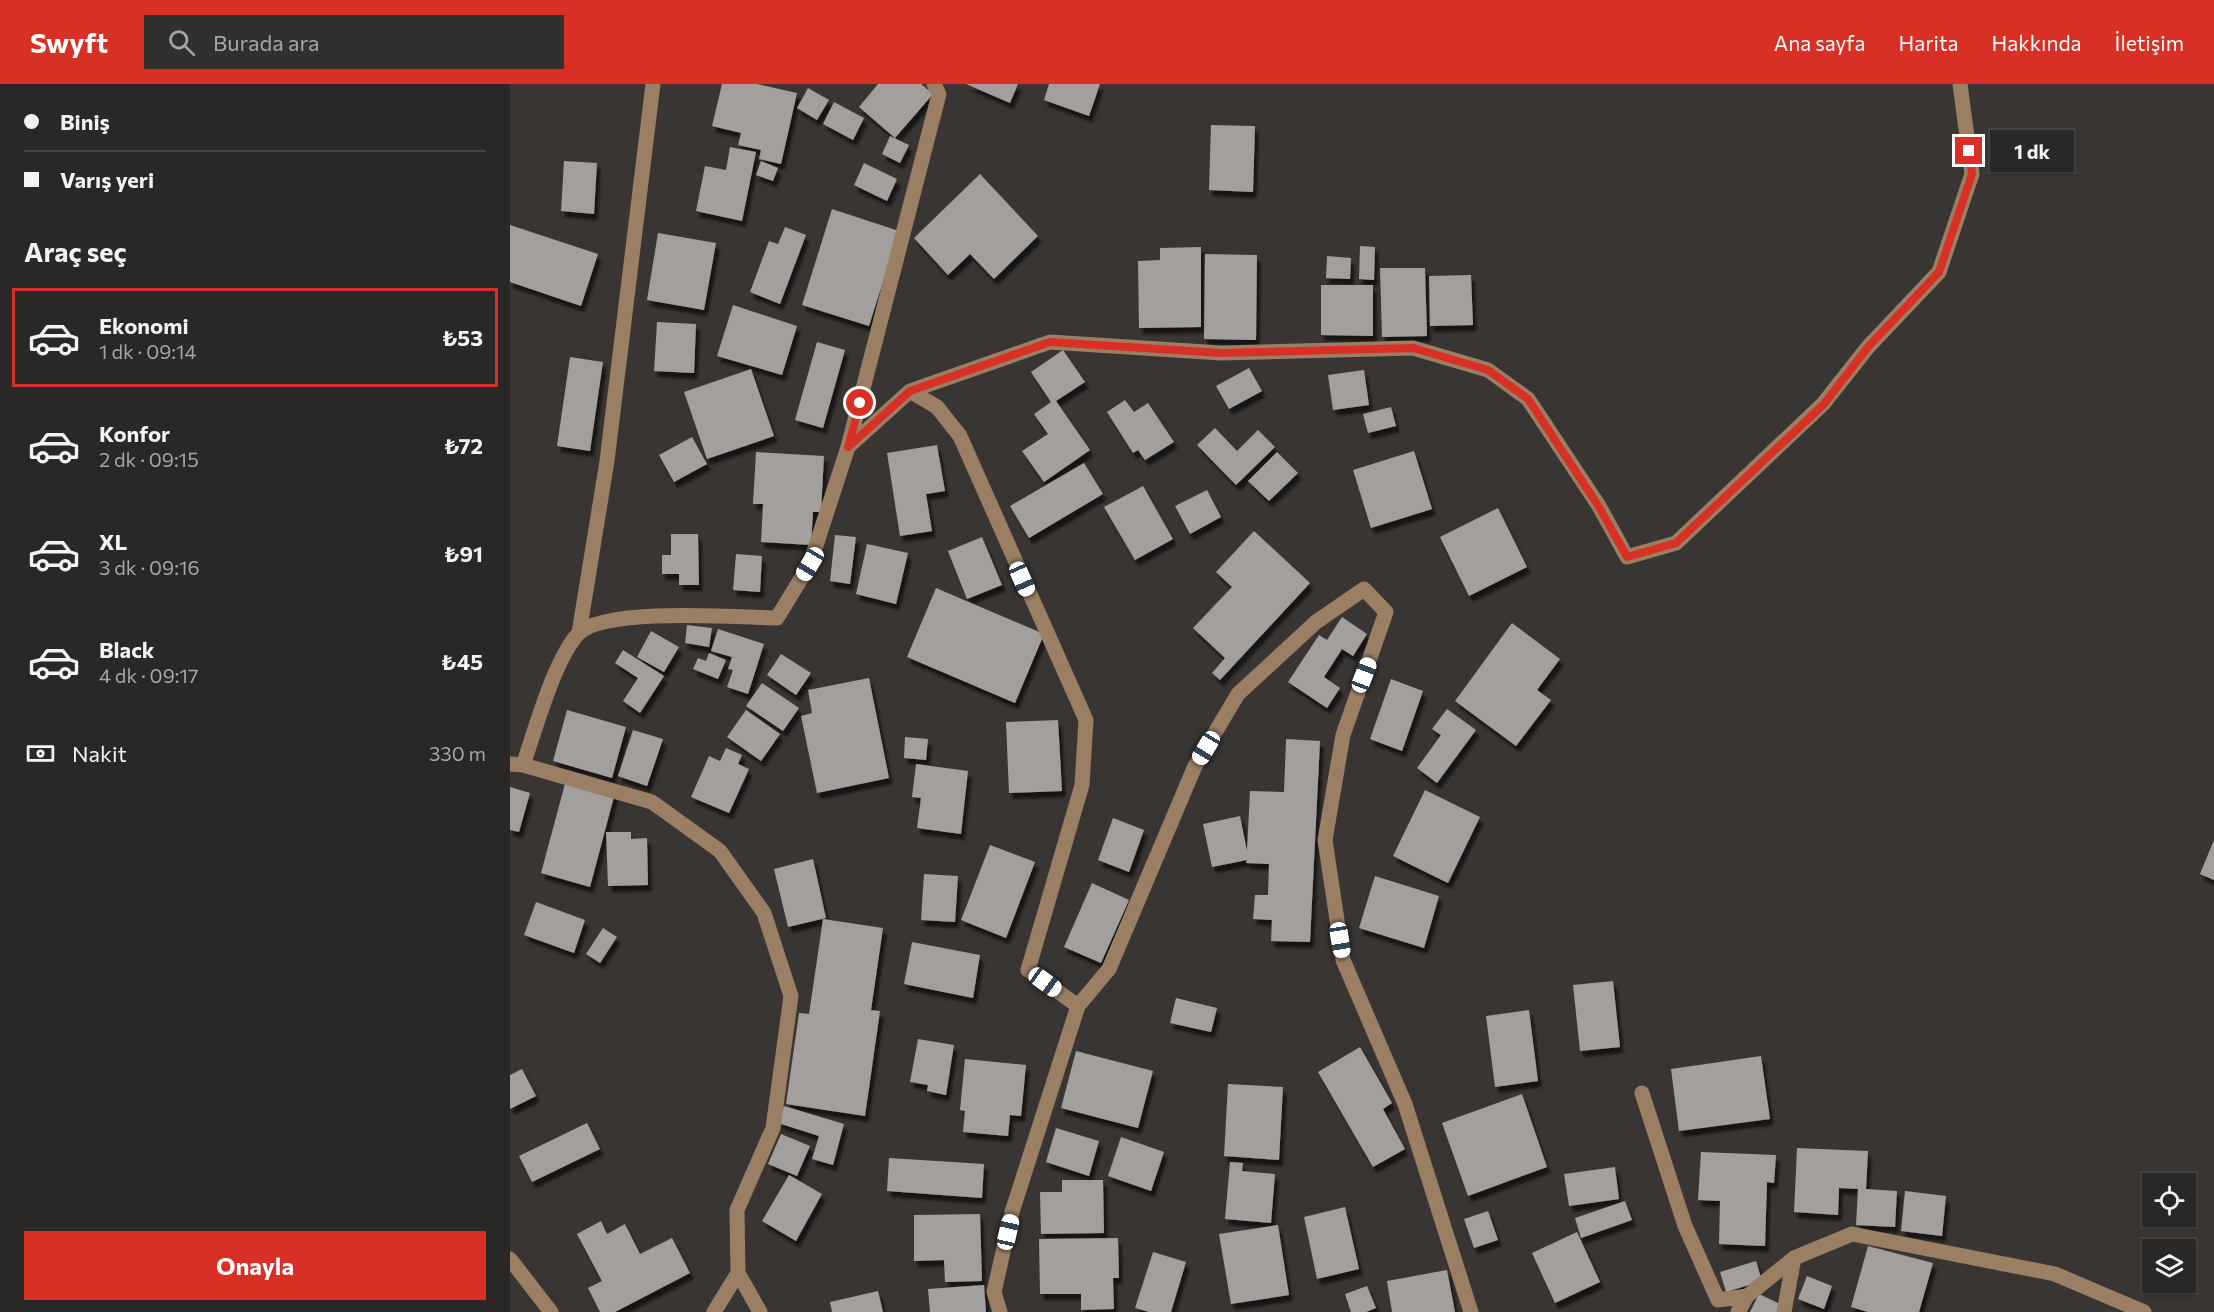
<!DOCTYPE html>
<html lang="tr">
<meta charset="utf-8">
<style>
body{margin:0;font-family:Commissioner,sans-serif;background:#32302e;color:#f1f3f6;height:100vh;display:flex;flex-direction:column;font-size:22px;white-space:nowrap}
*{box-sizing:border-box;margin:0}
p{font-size:20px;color:#a5a6a7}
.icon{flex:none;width:33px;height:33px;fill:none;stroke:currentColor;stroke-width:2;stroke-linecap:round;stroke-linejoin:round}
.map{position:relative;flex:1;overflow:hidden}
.side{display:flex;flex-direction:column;background:#2a2826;width:510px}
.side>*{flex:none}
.banner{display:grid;align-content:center;height:132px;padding:0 24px;background:#2a2826}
.tools{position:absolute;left:1632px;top:1089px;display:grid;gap:12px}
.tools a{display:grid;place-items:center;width:54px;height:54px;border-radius:0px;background:#2a2826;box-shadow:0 2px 4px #0004,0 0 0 2px #464443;font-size:30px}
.end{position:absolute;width:27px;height:27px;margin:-14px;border:8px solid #d93025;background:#fff;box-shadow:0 0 0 3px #fff}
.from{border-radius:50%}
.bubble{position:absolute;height:42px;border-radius:0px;background:#2a2826;box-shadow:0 2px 4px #0004,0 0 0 2px #464443;font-size:20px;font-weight:700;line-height:42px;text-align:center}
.car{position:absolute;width:18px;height:36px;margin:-18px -9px;border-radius:8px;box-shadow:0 0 4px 2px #0007;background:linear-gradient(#fff 24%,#345 0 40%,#fff 0 76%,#345 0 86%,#fff 0)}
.banner b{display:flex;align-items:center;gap:21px;height:57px;font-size:22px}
.banner b+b{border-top:2px solid #464443}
.banner i{width:15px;height:15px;background:#f1f3f6}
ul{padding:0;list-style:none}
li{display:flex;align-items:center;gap:18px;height:99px;margin:0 12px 9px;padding:0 12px;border:3px solid transparent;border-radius:0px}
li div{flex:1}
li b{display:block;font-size:22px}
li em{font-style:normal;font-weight:700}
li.active{border-color:#d93025}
li>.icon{width:54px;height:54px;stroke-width:1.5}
h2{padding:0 24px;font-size:27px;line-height:72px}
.pay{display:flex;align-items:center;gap:15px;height:66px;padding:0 24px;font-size:22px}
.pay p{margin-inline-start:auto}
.primary-button{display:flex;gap:12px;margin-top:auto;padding:12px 24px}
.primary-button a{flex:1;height:69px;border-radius:0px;background:#d93025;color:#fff;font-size:24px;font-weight:700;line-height:69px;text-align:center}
header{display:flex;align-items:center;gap:36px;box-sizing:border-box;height:84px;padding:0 30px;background:#d93025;color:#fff}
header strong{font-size:28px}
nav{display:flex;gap:33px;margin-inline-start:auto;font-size:21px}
.search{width:420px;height:54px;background:#32302e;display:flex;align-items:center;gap:15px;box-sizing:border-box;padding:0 21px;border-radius:0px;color:#a5a6a7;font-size:22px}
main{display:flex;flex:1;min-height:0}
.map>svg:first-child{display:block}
.building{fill:#a29f9d;filter:url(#shadow)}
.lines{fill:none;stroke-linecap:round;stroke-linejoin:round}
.minor{stroke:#9a7f65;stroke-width:15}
.route{stroke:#d93025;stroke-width:8}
</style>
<header>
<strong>Swyft</strong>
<div class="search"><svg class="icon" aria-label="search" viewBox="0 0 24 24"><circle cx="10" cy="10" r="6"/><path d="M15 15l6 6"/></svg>Burada ara</div>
<nav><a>Ana sayfa</a><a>Harita</a><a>Hakkında</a><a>İletişim</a></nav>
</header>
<main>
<section class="side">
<div class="banner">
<b><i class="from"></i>Biniş</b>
<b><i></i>Varış yeri</b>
</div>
<h2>Araç seç</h2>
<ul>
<li class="active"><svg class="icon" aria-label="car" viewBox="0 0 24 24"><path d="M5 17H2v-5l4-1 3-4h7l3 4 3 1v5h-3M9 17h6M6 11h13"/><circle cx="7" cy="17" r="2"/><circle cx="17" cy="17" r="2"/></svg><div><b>Ekonomi</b><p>1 dk · 09:14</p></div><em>₺53</em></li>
<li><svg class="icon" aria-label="car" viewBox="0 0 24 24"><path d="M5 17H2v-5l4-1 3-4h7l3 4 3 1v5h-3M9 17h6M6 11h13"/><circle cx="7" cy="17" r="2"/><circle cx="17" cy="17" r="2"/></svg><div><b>Konfor</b><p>2 dk · 09:15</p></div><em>₺72</em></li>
<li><svg class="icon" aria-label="car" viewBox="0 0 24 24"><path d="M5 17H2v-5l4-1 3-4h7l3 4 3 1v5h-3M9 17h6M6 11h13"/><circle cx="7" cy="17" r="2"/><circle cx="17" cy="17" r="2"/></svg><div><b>XL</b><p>3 dk · 09:16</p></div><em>₺91</em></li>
<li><svg class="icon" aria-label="car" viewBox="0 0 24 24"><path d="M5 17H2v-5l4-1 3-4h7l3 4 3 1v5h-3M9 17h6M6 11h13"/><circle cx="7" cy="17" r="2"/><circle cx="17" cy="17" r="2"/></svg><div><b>Black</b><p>4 dk · 09:17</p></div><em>₺45</em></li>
</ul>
<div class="pay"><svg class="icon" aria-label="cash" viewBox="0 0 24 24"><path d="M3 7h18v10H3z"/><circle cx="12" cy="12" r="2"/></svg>Nakit<p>330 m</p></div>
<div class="primary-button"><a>Onayla</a></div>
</section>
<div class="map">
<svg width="1704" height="1228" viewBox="0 0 1704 1228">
<defs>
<filter id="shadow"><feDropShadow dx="3.5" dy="6" stdDeviation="1.5" flood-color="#0009"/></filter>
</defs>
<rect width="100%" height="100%" fill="#383533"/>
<path class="building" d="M212,0H247L287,9L271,80L249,75L251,66L228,61L231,49L202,42Z
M368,0H411L423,10L385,54L349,23Z
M456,0H508L500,19Z
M539,0H590L579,32L534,16Z
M298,4L319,16L307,36L287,24Z
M324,18L354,34L343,56L313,40Z
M701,41L745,42L743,108L699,106Z
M380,52L399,61L390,79L372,70Z
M220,63L246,68L232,137L186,127L195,82L216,86Z
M54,77L87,79L84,130L51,127Z
M251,77L268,84L263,97L246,91Z
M354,79L387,95L377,117L344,101Z
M470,90L528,152L484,195L460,170L438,191L404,154Z
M322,125L389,147L359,242L292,221Z
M0,141L88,170L71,222L0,198Z
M275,143L296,151L270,220L240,208L259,157L268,160Z
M148,149L206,159L194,226L137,216Z
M850,162L865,163L864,196L849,195Z
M691,163V243L629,244L628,177L650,176V164Z
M695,170L747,171L746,256L694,255Z
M817,172L841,174L840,195L816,194Z
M870,184H915L917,252L872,253Z
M961,191L963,241L920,242L919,192Z
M811,201H863V252L811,251Z
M223,221L287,242L272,291L207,272Z
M147,238L186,240L184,289L144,287Z
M307,258L335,266L313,344L285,336Z
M553,266L575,298L546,317L580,366L534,398L512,367L538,350L524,330L541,318L521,288Z
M60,273L93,278L80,367L47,362Z
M739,284L752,307L719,325L706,302Z
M241,285L264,352L197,375L174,308Z
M854,286L859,321L823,326L818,291Z
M615,316L624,328L638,319L664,358L635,376L628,366L623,369L597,328Z
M881,323L886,342L858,349L853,330Z
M705,344L727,367L748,346L765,363L726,401L687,361Z
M182,353L197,380L164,398L149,371Z
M427,361L435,407L416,410L422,447L390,452L377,369Z
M904,367L922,425L861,444L843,386Z
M246,368L314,372L311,428H303L301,461L251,458L253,420H243Z
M767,368L788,389L759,417L738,397Z
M574,379L593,410L519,454L500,422Z
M633,402L663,455L625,476L594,423Z
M697,406L711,433L680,450L665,422Z
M988,424L1017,483L959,512L930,453Z
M744,447L800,499L710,596L702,589L715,574L683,544L722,503L706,488Z
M161,450H188L189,501H169V490H152V471H161Z
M325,451L346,453L340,500L320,497Z
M472,453L492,501L457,515L438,467Z
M357,460L398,469L386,520L346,510Z
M226,470L252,472L250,508L223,506Z
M426,504L534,550L505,619L397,573Z
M832,533L857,550L843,572L832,565L814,593L830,604L817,624L778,598L809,551L817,556Z
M1002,539L1050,575L1027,606L1041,616L1006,662L945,617Z
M177,541L202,544L199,563L175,559Z
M208,545L254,560L238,610L217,603L223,586L218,585L222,573L201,567Z
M141,547L169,563L154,588L127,573Z
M113,566L154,592L130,629L113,617L128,594L105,579Z
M199,569L216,576L208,595L183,585L188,574L196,577Z
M271,570L301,589L286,611L257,591Z
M359,594L379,694L307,709L291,632L302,629L298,606Z
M881,595L913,607L892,667L860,655Z
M252,599L289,624L273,647L236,622Z
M937,625L966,646L927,699L907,684L931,651L922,645Z
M57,626L116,643L102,694L43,677Z
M236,626L270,650L251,677L217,653Z
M548,636L552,707L499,709L496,638Z
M123,646L153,655L137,702L108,692Z
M395,653L418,655L416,676L394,674Z
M776,655L810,657L800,858L761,857L762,836L743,835L745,811H758L759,780L736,779L737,776L702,783L693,740L730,732L737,767L740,707L774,708Z
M216,664L232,671L228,680L239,685L219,729L181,713L199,672L210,677Z
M406,680L458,687L451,750L407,744L411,714L402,713Z
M56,696L105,709L80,803L31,789Z
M0,703L20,709L9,748L0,746Z
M915,706L970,733L938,799L883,772Z
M603,734L634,746L619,788L588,776Z
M96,748H121V755L137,754L138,801L98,802Z
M1704,756V796L1690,790Z
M480,761L525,778L496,854L451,836Z
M303,775L316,834L278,843L264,785Z
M414,790L448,792L445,838L411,836Z
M865,792L929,812L914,864L849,844Z
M582,799L619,816L591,879L554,863Z
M26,818L75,836L64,869L14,851Z
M313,835L373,844L361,926L370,927L355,1032L276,1020L289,929L299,930Z
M93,844L107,853L90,879L76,870Z
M402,858L470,871L463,914L394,900Z
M1103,897L1110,963L1070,967L1063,901Z
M666,914L707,924L701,948L660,939Z
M1019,926L1028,997L985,1003L976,932Z
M408,955L444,961L436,1011L417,1007L418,1001L400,998Z
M850,963L882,1019L873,1025L895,1065L863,1083L808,988Z
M566,967L643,987L628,1044L551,1024Z
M1251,972L1260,1035L1169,1047L1161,985Z
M455,975L516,981L511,1032L500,1031L498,1052L453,1048L455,1027L450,1026Z
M12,985L26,1012L0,1025V991Z
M718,1000L773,1003L769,1076L714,1072Z
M1012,1010L1037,1083L958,1112L932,1039Z
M274,1022L334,1040L323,1081L302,1075L309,1052L268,1039Z
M77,1039L90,1065L22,1098L9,1072Z
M546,1044L589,1057L579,1092L536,1078Z
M271,1050L300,1062L287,1092L258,1080Z
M611,1053L654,1068L641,1107L598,1092Z
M1287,1064L1358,1067L1356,1105L1387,1107L1385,1143L1346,1141L1348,1105L1329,1104L1328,1131L1284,1128Z
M1191,1068L1266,1071L1264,1099L1257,1098L1255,1162L1209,1160L1210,1117L1188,1116Z
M379,1074L474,1080L472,1114L377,1107Z
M720,1078L733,1079L732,1087L765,1090L761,1139L715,1135Z
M1105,1083L1109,1115L1059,1122L1054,1090Z
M279,1091L312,1110L286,1157L252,1137Z
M552,1096H593L594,1149L531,1150L530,1108H552Z
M1395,1107L1436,1112L1432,1152L1391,1147Z
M1115,1117L1122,1136L1071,1154L1065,1134Z
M835,1123L849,1185L807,1195L794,1133Z
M978,1127L988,1156L964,1164L954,1135Z
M470,1130L472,1197L435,1198L434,1176L404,1177V1131Z
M91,1137L97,1150L115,1140L130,1170L162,1154L180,1189L105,1228H90L78,1204L92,1197L67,1150Z
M768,1141L779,1211L721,1220L709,1150Z
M1067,1148L1090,1198L1045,1219L1022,1169Z
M608,1154L609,1194H603L604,1225L571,1226V1210H530L529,1155Z
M1358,1162L1423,1179L1409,1228H1358L1341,1223Z
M643,1168L676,1178L661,1228H639L625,1224Z
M1246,1177L1252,1197L1216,1208L1210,1188Z
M937,1186L945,1228H882L877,1197Z
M1297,1192L1322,1202L1314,1225L1288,1215Z
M474,1201L476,1228H420L418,1205Z
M857,1202L866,1224L856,1228H841L835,1210Z
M368,1207L373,1228H322L320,1218Z
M1249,1210L1274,1222L1271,1228H1240Z"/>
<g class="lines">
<path class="minor" d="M400,307L427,323L450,352L576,636L572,701L518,886L568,922L599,885L685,682L728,610L806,538L854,505L876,528L833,651L815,756L833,876L895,1020L961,1228
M338,363L429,10L424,0
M69,549L97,377L143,0
M0,680L13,681L142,718L210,767L254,829L281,912L263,1044L227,1126L228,1189L250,1228
M13,681C25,647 44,576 68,550C93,523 227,533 267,534L300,480L338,363L400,307L540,258L711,269L903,264L978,286L1018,315L1089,422L1117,473L1166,459L1313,320L1358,263L1429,188L1462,90L1450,0
M1132,1009L1175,1142L1208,1216L1237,1212
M0,1175L41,1228
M204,1228L228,1189
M490,1228L484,1208L502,1128L568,922
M1228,1228L1237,1212L1284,1174L1342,1150L1545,1190L1634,1228
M1274,1228L1284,1174"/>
</g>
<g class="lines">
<path class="route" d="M350,319L338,363L400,307L540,258L711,269L903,264L978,286L1018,315L1089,423L1117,473L1166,459L1314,320L1358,263L1429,188L1462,90L1459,67"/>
</g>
</svg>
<div class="tools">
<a><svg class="icon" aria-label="locate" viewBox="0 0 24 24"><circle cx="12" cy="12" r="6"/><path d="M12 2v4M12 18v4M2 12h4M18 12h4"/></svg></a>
<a><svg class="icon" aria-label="layers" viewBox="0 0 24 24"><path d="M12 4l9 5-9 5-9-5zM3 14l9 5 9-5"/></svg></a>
</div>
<i class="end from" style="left:350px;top:319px"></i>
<i class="end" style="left:1459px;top:67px"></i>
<div class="bubble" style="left:1480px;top:46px;width:84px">1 dk</div>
<i class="car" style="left:300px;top:480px;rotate:211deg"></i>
<i class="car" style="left:512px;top:495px;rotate:156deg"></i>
<i class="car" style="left:854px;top:591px;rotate:21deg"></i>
<i class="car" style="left:696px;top:664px;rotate:211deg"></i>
<i class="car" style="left:830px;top:856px;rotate:171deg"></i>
<i class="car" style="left:535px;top:898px;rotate:126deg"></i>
<i class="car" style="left:498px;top:1148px;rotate:13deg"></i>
</div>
</main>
